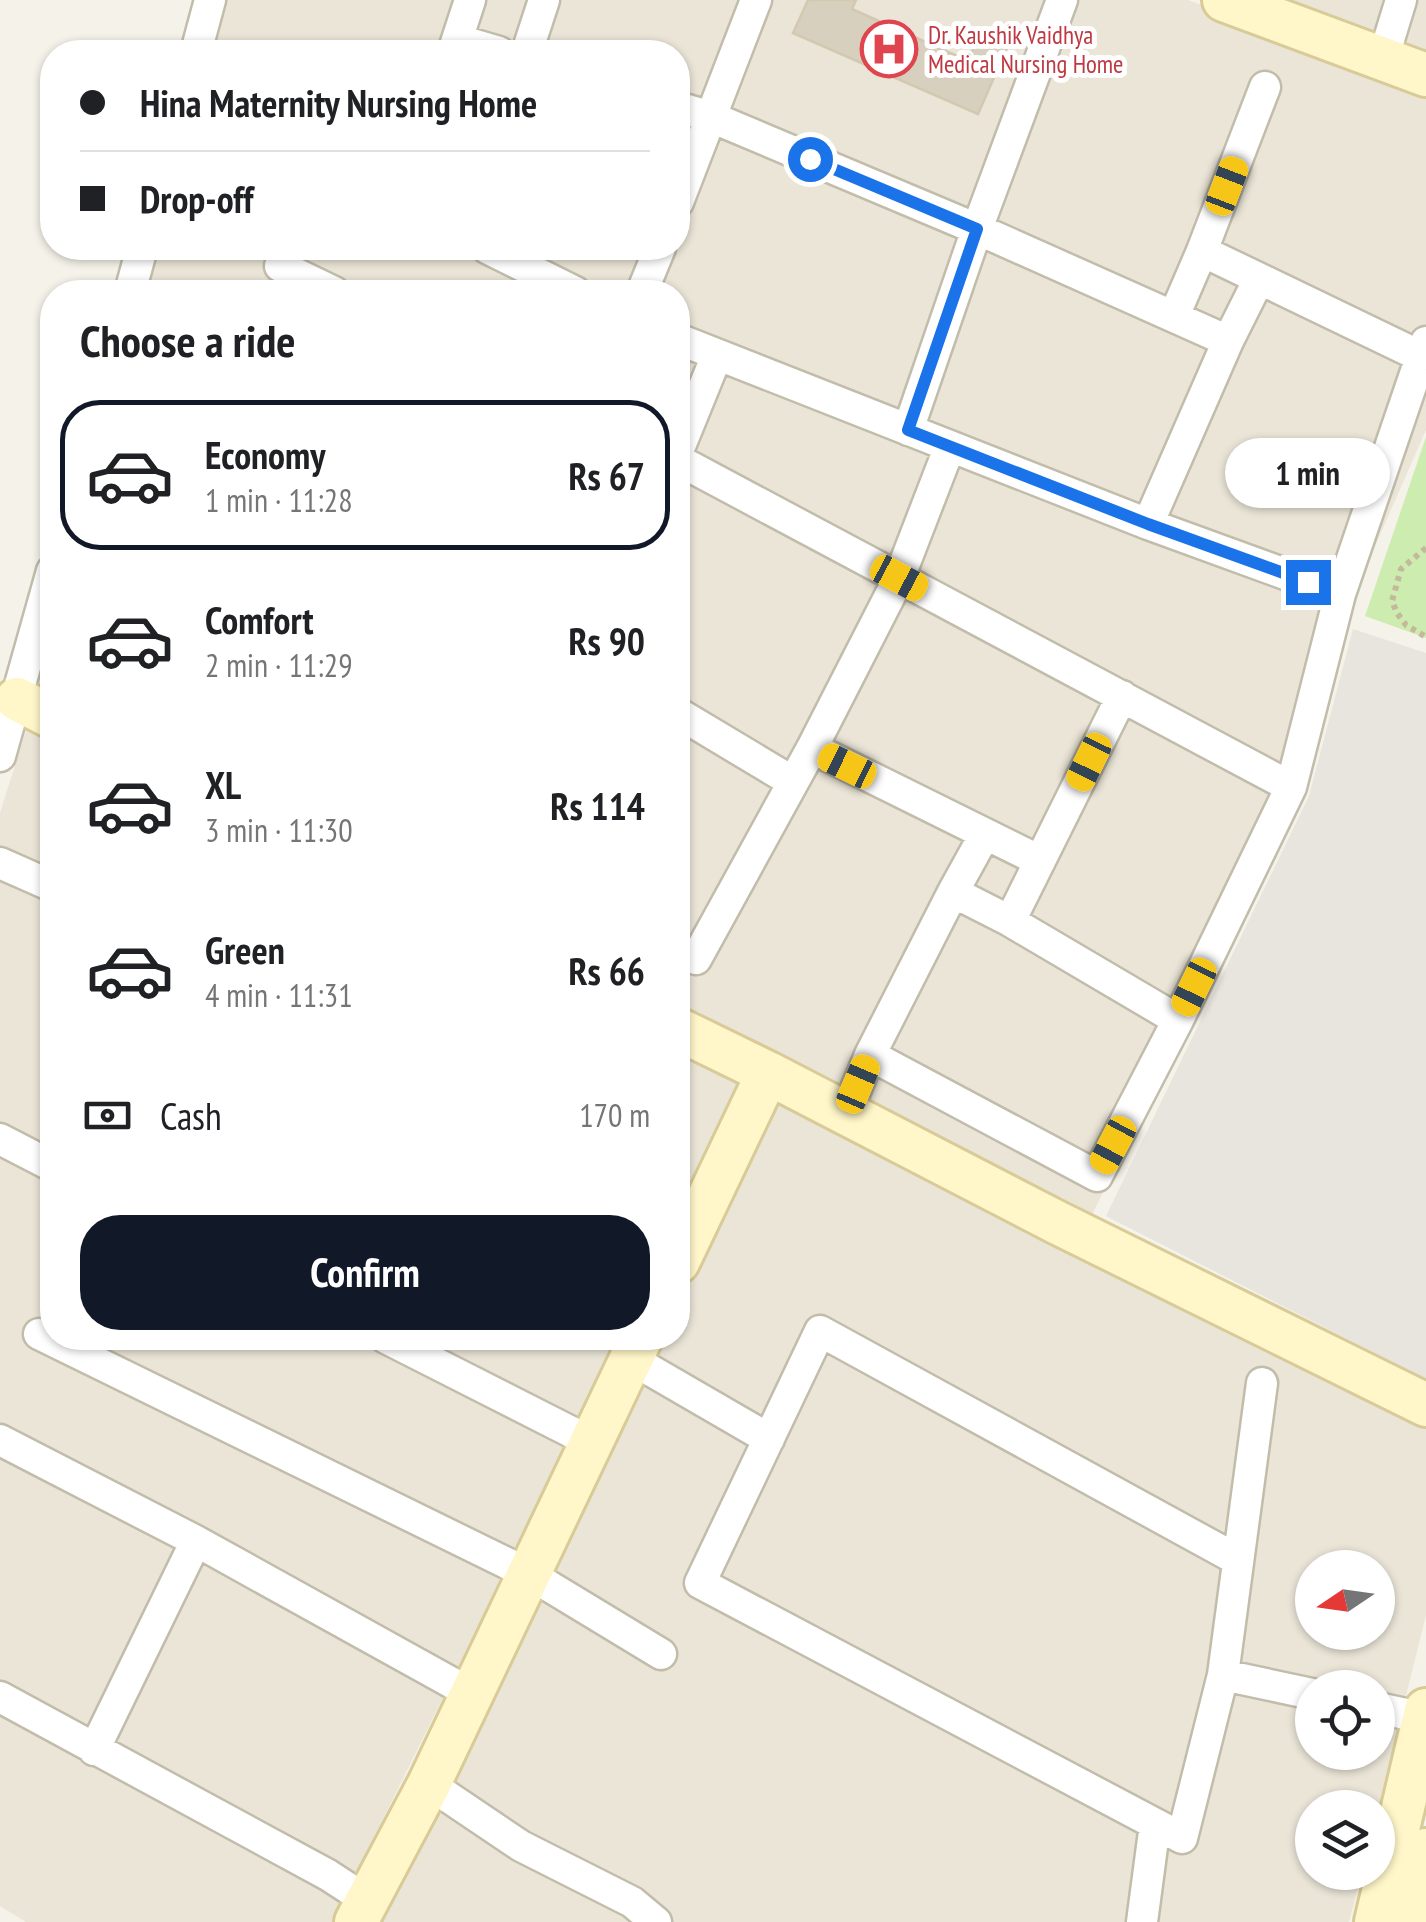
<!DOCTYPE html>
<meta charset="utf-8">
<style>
body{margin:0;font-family:"PT Sans Narrow",sans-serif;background:#f6f6f6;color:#202124;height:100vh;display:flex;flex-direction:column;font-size:38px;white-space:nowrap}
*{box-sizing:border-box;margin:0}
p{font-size:32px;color:#757577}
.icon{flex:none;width:55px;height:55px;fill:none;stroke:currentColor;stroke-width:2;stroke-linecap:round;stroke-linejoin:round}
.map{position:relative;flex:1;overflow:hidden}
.panel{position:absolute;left:40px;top:280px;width:650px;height:1070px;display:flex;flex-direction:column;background:#fff;border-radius:40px;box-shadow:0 2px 8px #0004}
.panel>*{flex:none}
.hud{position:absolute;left:40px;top:40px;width:650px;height:220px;border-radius:40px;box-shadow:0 2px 8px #0004;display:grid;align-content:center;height:220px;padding:0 40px;background:#fff}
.needle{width:65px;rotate:257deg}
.buttons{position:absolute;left:1295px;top:1550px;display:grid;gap:20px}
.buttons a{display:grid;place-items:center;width:100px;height:100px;border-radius:50%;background:#fff;box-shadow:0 2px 8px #0004;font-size:50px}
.end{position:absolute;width:45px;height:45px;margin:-22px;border:12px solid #1a73e8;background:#fff;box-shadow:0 0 0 5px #fff}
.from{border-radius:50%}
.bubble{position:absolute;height:70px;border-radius:35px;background:#fff;box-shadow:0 2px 8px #0004;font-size:32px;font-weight:700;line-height:70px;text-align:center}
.car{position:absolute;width:30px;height:60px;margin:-30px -15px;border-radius:12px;box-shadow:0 0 8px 2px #0007;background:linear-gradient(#f5c518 24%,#345 0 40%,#f5c518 0 76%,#345 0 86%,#f5c518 0)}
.hud b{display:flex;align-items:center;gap:35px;height:95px;font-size:38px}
.hud b+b{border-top:2px solid #e0e0e0}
.hud i{width:25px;height:25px;background:#202124}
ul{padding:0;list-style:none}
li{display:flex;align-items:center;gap:30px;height:150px;margin:0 20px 15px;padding:0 20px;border:5px solid transparent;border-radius:40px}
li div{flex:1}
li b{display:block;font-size:38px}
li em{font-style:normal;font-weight:700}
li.active{border-color:#111827}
li>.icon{width:90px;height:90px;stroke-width:1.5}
h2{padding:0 40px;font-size:45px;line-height:120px}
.pay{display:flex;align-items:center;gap:25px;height:110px;padding:0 40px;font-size:38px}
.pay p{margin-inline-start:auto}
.button{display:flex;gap:20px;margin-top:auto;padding:20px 40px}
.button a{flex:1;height:115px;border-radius:40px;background:#111827;color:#fff;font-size:40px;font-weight:700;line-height:115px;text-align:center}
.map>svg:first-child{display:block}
.residential{fill:#eae5d7;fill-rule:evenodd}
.industrial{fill:#e8e4de}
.green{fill:#ccecb0}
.building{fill:#d8d0be;stroke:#d3c8b0;stroke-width:2.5}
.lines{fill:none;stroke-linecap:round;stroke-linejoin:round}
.street-casing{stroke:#c2bcab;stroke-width:35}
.secondary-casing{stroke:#d8cb97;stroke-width:48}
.path{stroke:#c4b99b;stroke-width:6;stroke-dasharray:5 5;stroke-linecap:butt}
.street{stroke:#fff;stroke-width:30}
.secondary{stroke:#fff6c9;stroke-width:42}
.route{stroke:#1a73e8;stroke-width:12}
.labels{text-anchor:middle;stroke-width:10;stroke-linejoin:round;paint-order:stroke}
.health-label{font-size:25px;fill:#be3a42;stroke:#fff;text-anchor:start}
</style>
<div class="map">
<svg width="1426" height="1922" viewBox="0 0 1426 1922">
<rect width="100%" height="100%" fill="#f5f3e9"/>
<path class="residential" d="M225,0H1188L1426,88V430L1354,594L1298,794L1090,1219L678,1015V292H142L155,248H678V52H210Z
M1254,0H1426V65Z
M52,613V704L30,693Z
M28,724L52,736V1338H621L332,1922H26L0,1906V813Z
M678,1047L747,1082L678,1223Z
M771,1085L1426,1422V1615L1378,1809L1312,1808V1872L1362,1873L1349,1922H363L648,1338H678V1276ZM1312,1568H1378V1632H1312ZM1312,1688H1378V1752H1312Z"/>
<path class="industrial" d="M1353,629L1426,653V1379L1106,1216L1309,796Z"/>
<path class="green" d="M1426,437V638L1365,616Z"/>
<path class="building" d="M808,0H856L852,9L968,61L982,28L1010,41L978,114L793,33Z"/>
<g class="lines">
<g class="street-casing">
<path id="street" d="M458,40L499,52
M196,52L210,0
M453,52L470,0
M527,52L544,0
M1383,59L1401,0
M678,107L711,117L977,229L1228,341
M678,202L756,0
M287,248L280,266L334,292
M487,248L575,292
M1202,251L1420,356
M130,292L142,248
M642,292L660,248
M1174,316L1202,251L1265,87
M678,339L1148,524L1340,594L1291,787L678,460
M908,430L977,229L1062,0
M678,451L717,355
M1148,524L1228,341L1259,279
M1340,594L1426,342
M678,713L793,782
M812,748L1040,861
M0,756L52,571
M0,863L52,886
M953,892L1010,921L1178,1020L1097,1176L870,1055Z
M953,892L985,834
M1010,921L1122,696
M696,959L812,748L899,578L950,446
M1178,1020L1291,787
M846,1113L870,1055
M0,1139L52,1166
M39,1334L529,1574L661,1654
M386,1338L591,1442
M631,1359L769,1439
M0,1440L196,1541L472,1694
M1238,1560L820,1331L700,1583L1182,1838L1223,1675L1262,1383
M1223,1675L1312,1694
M0,1697L328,1875L368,1901
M1378,1708L1424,1718
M94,1750L196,1541
M429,1784L521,1846L632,1902L656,1922
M1142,1922L1155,1824"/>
</g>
<g class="secondary-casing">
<path id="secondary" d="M1224,0L1426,75
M17,699L52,717
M678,1029L768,1073L1058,1223L1426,1405
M678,1262L768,1073
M356,1922L429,1784L641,1338
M1376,1922L1426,1710
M1409,1922L1426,1850"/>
</g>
<path class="path" d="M1426,548L1401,569L1392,601L1397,613L1406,625L1426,637"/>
<use href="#street" class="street"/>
<use href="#secondary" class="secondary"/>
</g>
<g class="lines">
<path class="route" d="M810,159L977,229L908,430L1148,524L1308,582"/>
</g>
<defs>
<g id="hospital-ring" transform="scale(2.875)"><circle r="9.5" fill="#fff" stroke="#e0444e" stroke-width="1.5"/><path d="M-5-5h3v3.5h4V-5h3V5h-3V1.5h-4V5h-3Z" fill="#e0444e"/></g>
</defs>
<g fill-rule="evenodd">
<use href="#hospital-ring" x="889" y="49"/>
</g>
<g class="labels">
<g class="health-label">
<text x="928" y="44">Dr. Kaushik Vaidhya<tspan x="928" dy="29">Medical Nursing Home</tspan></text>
</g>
</g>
</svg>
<div class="buttons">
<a><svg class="needle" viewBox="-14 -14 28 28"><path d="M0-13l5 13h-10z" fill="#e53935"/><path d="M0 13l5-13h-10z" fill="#757577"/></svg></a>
<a><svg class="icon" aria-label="locate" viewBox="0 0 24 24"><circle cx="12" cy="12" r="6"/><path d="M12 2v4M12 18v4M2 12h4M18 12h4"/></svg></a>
<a><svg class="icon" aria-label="layers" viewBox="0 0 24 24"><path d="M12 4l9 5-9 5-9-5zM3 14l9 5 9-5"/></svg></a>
</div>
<i class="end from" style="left:810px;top:159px"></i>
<i class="end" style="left:1308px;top:582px"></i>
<div class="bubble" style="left:1225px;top:438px;width:165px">1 min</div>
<i class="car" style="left:1227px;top:186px;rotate:21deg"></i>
<i class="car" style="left:899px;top:578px;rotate:118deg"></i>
<i class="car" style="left:1089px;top:762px;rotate:206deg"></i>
<i class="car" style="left:847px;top:766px;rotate:296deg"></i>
<i class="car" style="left:1194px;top:987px;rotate:206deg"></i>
<i class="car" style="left:858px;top:1084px;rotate:23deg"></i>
<i class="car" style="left:1113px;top:1145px;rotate:208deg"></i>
<div class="hud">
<b><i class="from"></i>Hina Maternity Nursing Home</b>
<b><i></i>Drop-off</b>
</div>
<section class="panel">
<h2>Choose a ride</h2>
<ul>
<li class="active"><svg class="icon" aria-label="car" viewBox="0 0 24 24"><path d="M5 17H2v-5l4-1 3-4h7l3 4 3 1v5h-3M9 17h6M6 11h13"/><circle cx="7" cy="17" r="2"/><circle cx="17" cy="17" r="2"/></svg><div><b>Economy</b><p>1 min · 11:28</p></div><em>Rs 67</em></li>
<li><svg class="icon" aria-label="car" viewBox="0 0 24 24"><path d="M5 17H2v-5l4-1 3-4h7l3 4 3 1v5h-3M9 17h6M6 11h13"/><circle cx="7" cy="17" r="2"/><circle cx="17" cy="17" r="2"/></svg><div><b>Comfort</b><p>2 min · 11:29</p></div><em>Rs 90</em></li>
<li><svg class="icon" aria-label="car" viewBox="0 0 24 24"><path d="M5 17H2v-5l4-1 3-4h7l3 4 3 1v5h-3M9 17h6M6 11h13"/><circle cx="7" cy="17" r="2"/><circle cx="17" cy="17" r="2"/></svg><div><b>XL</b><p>3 min · 11:30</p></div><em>Rs 114</em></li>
<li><svg class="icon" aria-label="car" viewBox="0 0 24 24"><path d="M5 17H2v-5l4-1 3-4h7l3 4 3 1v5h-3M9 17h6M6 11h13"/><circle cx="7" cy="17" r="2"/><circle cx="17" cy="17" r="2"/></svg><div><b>Green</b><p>4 min · 11:31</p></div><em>Rs 66</em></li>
</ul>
<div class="pay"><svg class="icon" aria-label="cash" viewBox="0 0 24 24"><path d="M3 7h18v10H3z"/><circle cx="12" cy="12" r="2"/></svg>Cash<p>170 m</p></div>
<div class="button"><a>Confirm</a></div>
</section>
</div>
